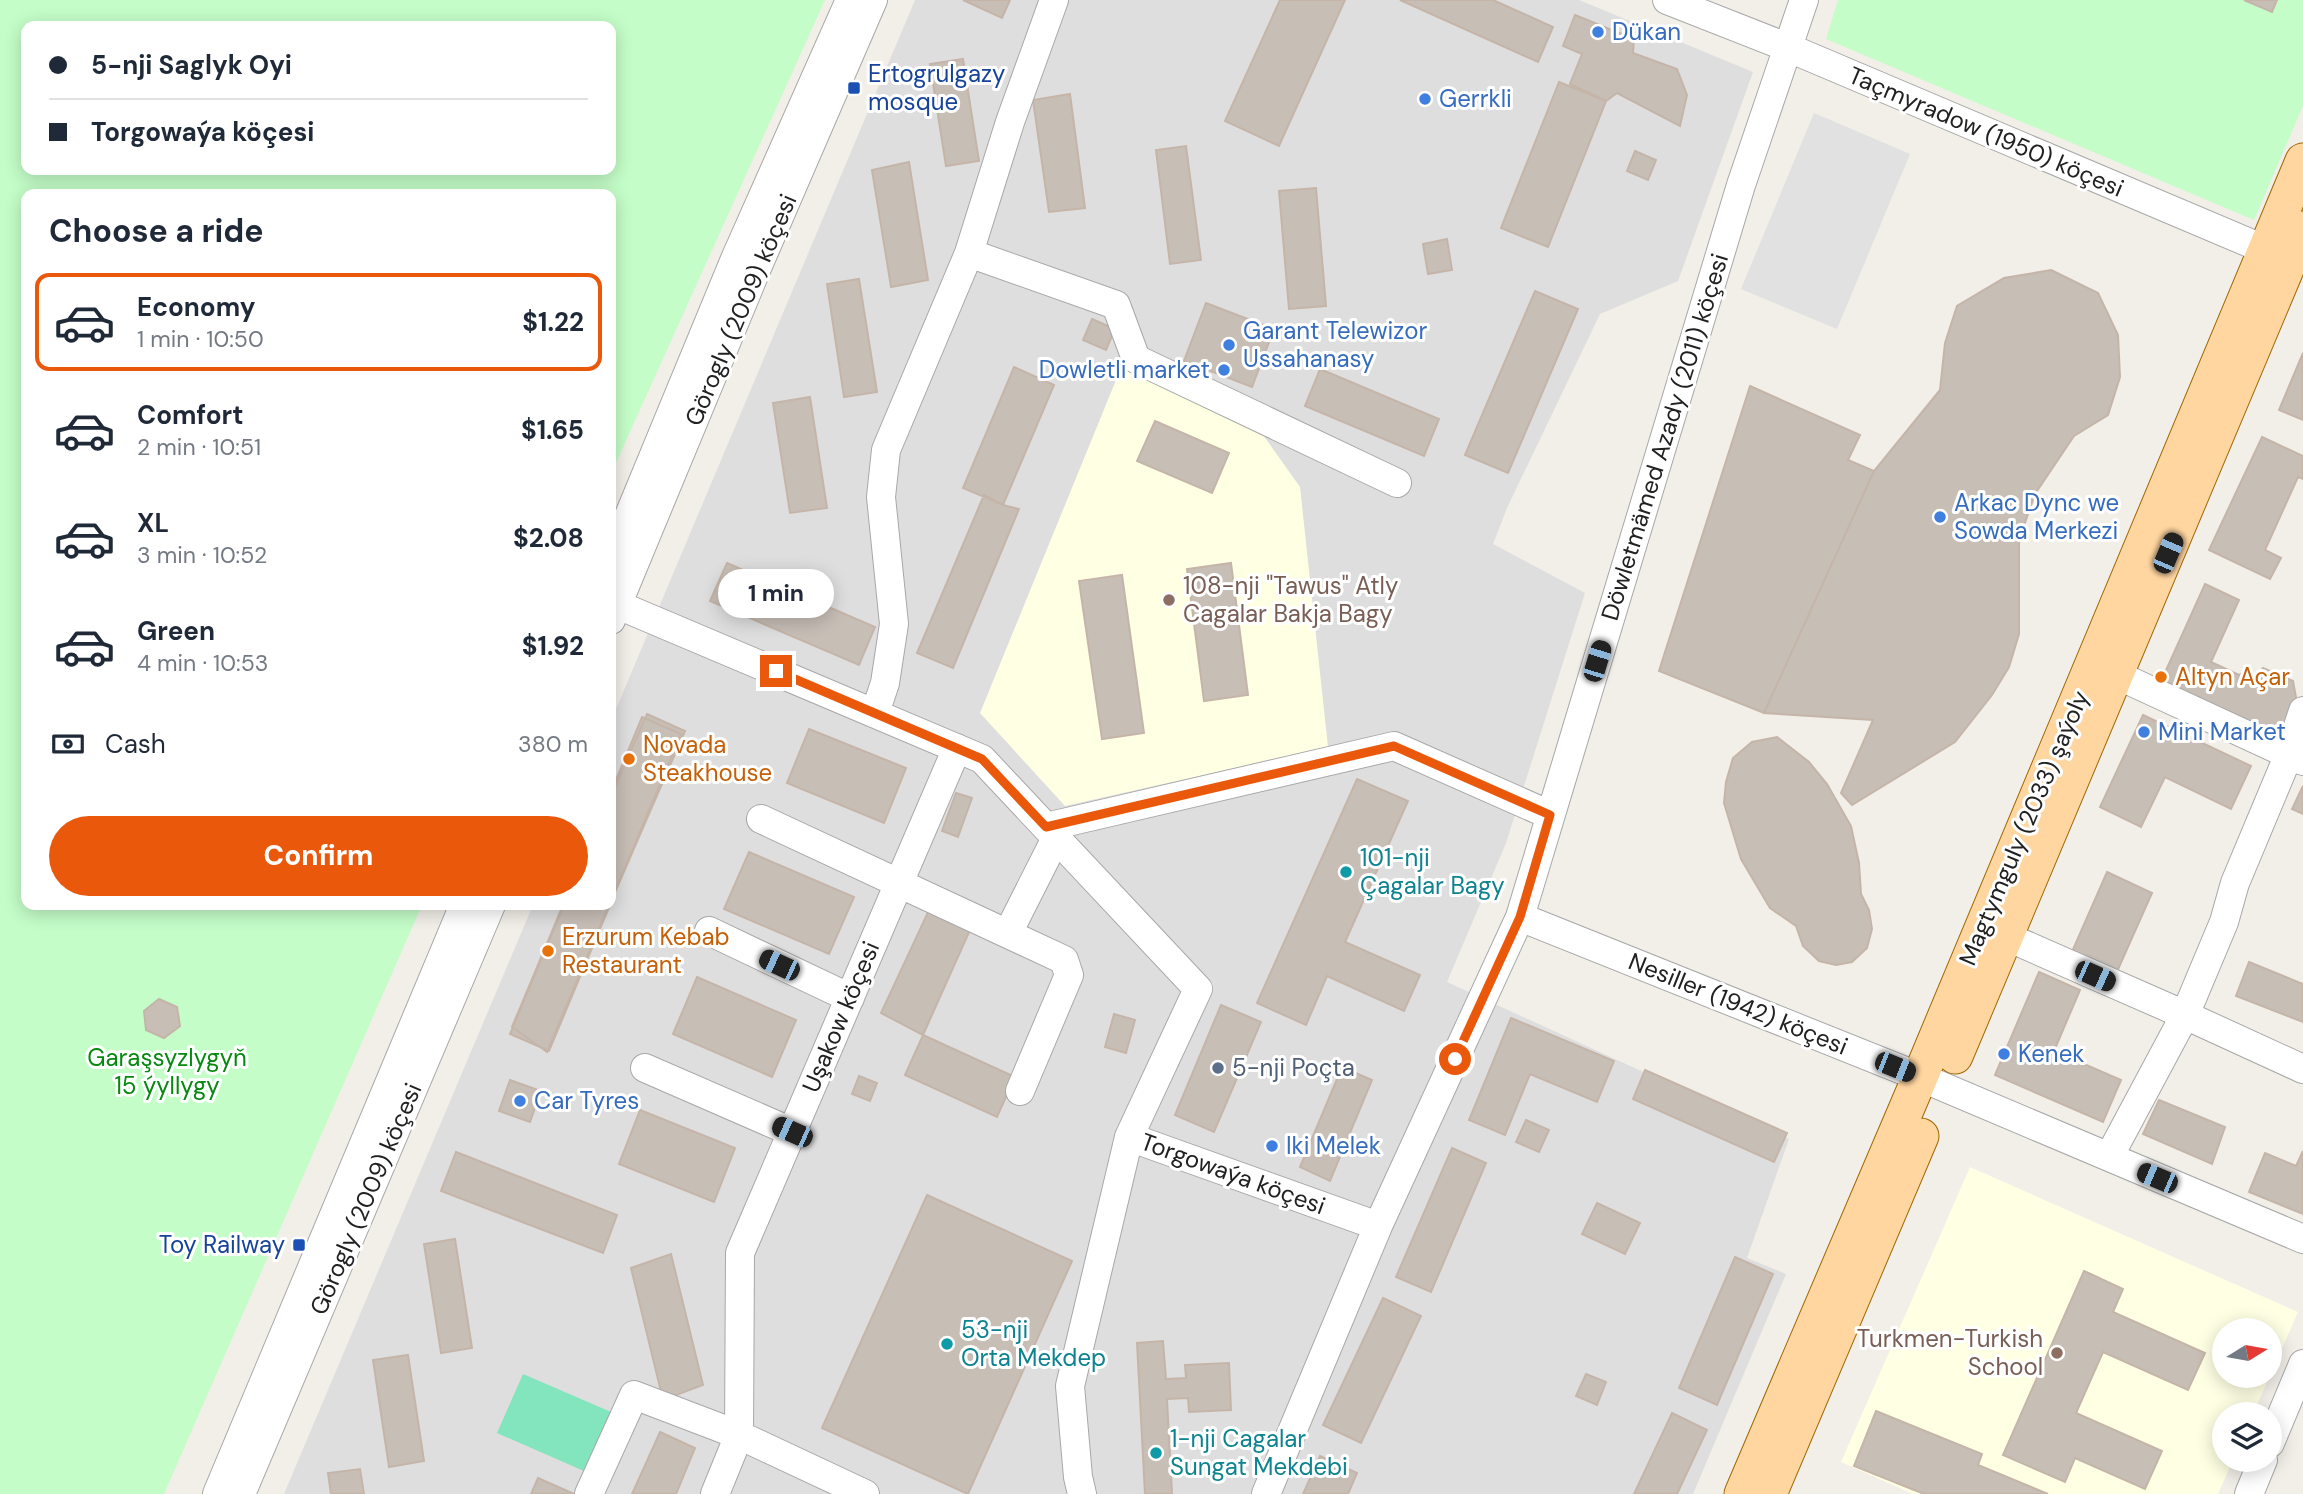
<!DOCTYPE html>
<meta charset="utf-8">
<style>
body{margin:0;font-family:"DM Sans",sans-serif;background:#f6f6f7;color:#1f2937;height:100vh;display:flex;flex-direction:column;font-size:26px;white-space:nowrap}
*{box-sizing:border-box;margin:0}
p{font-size:23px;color:#747a83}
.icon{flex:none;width:38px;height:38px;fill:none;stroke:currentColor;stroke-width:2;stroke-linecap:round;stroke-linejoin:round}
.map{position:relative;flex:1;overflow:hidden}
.sheet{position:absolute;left:21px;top:189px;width:595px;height:721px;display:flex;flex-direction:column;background:#fff;border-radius:14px;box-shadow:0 4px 18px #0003}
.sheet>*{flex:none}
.guide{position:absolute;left:21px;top:21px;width:595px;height:154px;border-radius:14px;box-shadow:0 4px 18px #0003;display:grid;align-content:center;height:154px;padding:0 28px;background:#fff}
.needle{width:46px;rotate:79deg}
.controls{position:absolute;left:2212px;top:1318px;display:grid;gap:14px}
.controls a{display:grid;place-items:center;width:70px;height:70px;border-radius:50%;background:#fff;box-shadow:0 4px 18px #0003;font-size:35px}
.end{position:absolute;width:32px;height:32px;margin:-16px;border:9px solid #ea580c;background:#fff;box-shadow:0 0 0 4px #fff}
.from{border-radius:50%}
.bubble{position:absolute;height:49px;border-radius:24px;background:#fff;box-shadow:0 4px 18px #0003;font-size:23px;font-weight:700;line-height:49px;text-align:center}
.car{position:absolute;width:21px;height:42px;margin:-21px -10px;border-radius:9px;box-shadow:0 0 5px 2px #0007;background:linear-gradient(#222 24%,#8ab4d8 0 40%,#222 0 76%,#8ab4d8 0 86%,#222 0)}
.guide b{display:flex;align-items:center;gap:24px;height:66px;font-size:26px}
.guide b+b{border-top:2px solid #e0e1e3}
.guide i{width:18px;height:18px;background:#1f2937}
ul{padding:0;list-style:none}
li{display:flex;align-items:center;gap:21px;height:98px;margin:0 14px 10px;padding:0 14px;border:4px solid transparent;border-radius:14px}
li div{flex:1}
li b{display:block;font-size:26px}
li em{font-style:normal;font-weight:700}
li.active{border-color:#ea580c}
li>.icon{width:63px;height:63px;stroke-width:1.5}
h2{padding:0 28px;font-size:32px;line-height:84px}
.pay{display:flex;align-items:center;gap:18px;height:77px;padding:0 28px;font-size:26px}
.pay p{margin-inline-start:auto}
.primary-button{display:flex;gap:14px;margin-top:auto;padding:14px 28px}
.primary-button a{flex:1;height:80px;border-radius:42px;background:#ea580c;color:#fff;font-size:28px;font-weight:700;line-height:80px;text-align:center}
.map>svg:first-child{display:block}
.residential{fill:#dfdede}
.education{fill:#ffffe4;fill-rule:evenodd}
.park{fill:#c4fdc8;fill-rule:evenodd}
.pitch{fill:#82e5bd}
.parking{fill:#e1e1e1}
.building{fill:#c7beb6;stroke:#c5b5a9;stroke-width:2}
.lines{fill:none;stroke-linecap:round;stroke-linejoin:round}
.minor-casing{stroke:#a8a8a8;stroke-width:30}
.major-casing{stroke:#9f6800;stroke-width:37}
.minor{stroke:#fff;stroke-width:28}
.major{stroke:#ffd5a0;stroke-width:35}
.route{stroke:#ea580c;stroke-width:9}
.shop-dot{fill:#3f7fe0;stroke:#fff;stroke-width:2.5}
.transit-dot{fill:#1a4fb4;stroke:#fff;stroke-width:2.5}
.education-dot{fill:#8d6e63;stroke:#fff;stroke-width:2.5}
.food-dot{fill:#e8710a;stroke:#fff;stroke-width:2.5}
.culture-dot{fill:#0f9aa8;stroke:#fff;stroke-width:2.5}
.service-dot{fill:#5c6f8a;stroke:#fff;stroke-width:2.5}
.labels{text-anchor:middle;stroke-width:6;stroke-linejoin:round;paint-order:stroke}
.shop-label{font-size:24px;fill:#366cbe;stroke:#fff;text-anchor:start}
.transit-label{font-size:24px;fill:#164399;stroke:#fff;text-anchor:start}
.street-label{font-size:24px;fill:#212121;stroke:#fff}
.education-label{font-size:24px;fill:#785e54;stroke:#fff;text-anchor:start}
.food-label{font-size:24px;fill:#c56008;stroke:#fff;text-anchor:start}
.culture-label{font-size:24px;fill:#0d838f;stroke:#fff;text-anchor:start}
.park-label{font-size:24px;fill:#05890f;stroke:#fff}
.service-label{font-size:24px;fill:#4e5e75;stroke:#fff;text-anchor:start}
</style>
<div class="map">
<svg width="2303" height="1494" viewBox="0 0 2303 1494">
<rect width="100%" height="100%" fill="#f2eee8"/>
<path class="residential" d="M915,0H1579L1753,72L1678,281L1600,314L1507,508L1493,544L1585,593L1506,843L1447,982L1789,1139L1747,1258L1786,1274L1693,1494H284L533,905H611V721Z"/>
<path class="education" d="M1123,363L1256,425L1300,487L1328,747L1065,806L980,713Z
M1970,1167L2298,1312L2253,1414H2224V1460H2233L2218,1494H1913L1841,1462ZM2224,1330H2270V1376H2224Z"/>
<path class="park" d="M0,0H825L611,474V194H26V905H422L164,1494H0ZM26,26H611V170H26Z
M1838,0H2303V106L2254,220L1826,39Z"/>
<path class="pitch" d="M523,1374L618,1415L593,1475L497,1433Z"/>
<path class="parking" d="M1814,113L1910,154L1837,329L1741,289Z"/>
<path class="building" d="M963,0H1010L1002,18Z
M1280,0H1345L1279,146L1225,121Z
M1400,0H1493L1553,27L1538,62Z
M2244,0H2277L2272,12Z
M1575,15L1634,39L1633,53L1677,69L1687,95L1680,126L1617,93L1606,101L1570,84L1582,54L1563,46Z
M963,59L979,161L946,166L930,64Z
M1559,82L1606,101L1548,247L1501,228Z
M1070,94L1085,208L1049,212L1033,100Z
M1186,146L1201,260L1170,264L1156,150Z
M1635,151L1656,160L1648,180L1627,171Z
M909,162L928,280L891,287L872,170Z
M1316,188L1326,306L1289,309L1279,191Z
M1447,239L1452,270L1428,274L1423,244Z
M2051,270L2098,293L2118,335L2120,377L2108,415L2074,436L2035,494L2019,540V634L2009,667L1992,695L1955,742L1852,805L1841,793L1873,720L1764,713L1874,471L1940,390L1945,343L1957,306L2004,278Z
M859,279L877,392L844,397L827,284Z
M1535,291L1578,309L1508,473L1465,455Z
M1206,303L1274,329L1252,387L1184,361Z
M1092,319L1115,329L1106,350L1083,340Z
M2303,353V420L2279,410Z
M1014,367L1054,385L1003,505L963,488Z
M1320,369L1439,419L1424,456L1305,406Z
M1750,386L1860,435L1848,460L1874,471L1764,713L1659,671Z
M810,397L827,508L790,513L773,403Z
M1155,421L1229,453L1212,493L1137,461Z
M2262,437L2303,456V479L2298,477L2265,550L2281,558L2270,579L2209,550Z
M984,495L1003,505L1019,509L953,668L917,653Z
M727,563L875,627L859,665L710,601Z
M1231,563L1248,695L1204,701L1187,569Z
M1122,575L1144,733L1102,739L1079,581Z
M2205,584L2239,600L2211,662L2239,675L2244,672L2256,677L2263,668L2293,681L2297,703L2286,739L2158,688Z
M647,714L685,731L616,890L611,888V796Z
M2143,715L2251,766L2231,809L2165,777L2141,827L2100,807Z
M642,717L681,734L611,901V792Z
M809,729L906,768L884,823L787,783Z
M1777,737L1809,762L1827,784L1851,826L1859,863L1861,894L1869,910L1872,929L1867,948L1852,962L1836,965L1819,961L1803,946L1796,926L1770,908L1741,859L1724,803L1726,782L1733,758L1752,742Z
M1357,779L1408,801L1345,942L1420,975L1404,1011L1327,976L1306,1025L1257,1003Z
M2303,786V814L2292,809Z
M956,793L972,798L958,837L942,831Z
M749,852L854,897L829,954L724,909Z
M2107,872L2152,893L2116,974L2071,954Z
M563,905H609L547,1052L512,1027Z
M564,905H610L549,1051L510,1034Z
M929,910L970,930L923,1035L881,1013Z
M2249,962L2303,984V1022L2236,996Z
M2039,972L2080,990L2054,1051L2121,1080L2103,1122L1995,1075Z
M697,977L796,1020L772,1077L673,1034Z
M159,999L177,1007L180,1026L164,1038L146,1030L144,1011Z
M1221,1005L1261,1022L1214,1132L1175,1115Z
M1114,1014L1135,1020L1126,1053L1105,1047Z
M1511,1018L1614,1061L1597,1102L1530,1074L1505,1135L1469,1120Z
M923,1035L1015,1077L997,1117L905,1075Z
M1342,1067L1372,1080L1330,1181L1300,1167Z
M1645,1070L1787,1133L1774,1162L1633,1099Z
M859,1076L877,1083L870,1101L852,1094Z
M510,1080L541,1091L530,1122L499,1111Z
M2159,1100L2225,1127L2212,1164L2143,1134Z
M640,1110L735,1148L714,1202L619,1164Z
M1526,1120L1549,1130L1539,1152L1516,1142Z
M1452,1148L1486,1163L1431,1292L1396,1277Z
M2303,1151V1214L2249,1192L2265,1153L2296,1166Z
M456,1152L617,1215L603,1253L441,1191Z
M927,1195L1072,1261L968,1494L822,1428Z
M1597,1203L1640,1223L1625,1254L1582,1234Z
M455,1239L472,1348L441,1353L424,1244Z
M671,1254L703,1385L663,1400L631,1268Z
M1735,1257L1773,1274L1717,1405L1679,1388Z
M2084,1271L2123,1289L2113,1312L2205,1353L2188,1390L2103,1352L2076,1413L2162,1451L2145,1489L2075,1458L2065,1482L2003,1455Z
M1383,1298L1421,1316L1361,1443L1323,1425Z
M1163,1341L1166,1379L1186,1378L1185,1365L1229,1363L1231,1410L1189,1412L1188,1398L1167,1399L1172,1494H1145L1137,1343Z
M408,1355L424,1461L389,1467L373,1360Z
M1586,1374L1606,1382L1597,1405L1576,1396Z
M1876,1411L1982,1454L1978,1465L2048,1494H1924L1854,1466Z
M1672,1413L1707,1430L1677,1494H1634Z
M660,1432L695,1448L676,1494H632Z
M1320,1456L1357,1473L1348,1494H1303Z
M360,1469L364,1494H331L328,1473Z
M538,1478L574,1494H531Z"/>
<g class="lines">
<g class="minor-casing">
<path id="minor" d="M1667,0L1789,48L2285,258
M969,253L1116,305L1136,359L1397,483
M611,559L735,259L850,0
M611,602L982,759L1198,989L1129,1137L1378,1226
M611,620L757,268L873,0
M2117,675L2303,761
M875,713L885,683L894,624L881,497L886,450L969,253L1010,122L1054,0
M761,819L1064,960L1069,975L1020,1091
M1046,827L1394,746L1550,815
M1520,917L1920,1077L2303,1239
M709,931L850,998
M1008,933L1056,838
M2005,936L2185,1015L2303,1069
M645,1068L792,1132
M2109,1157L2185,1015L2224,922L2235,883L2289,754L2303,711
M2270,1443L2303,1364
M217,1494L464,905
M241,1494L491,905
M589,1494L634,1395L739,1435L865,1494
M715,1494L739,1435L740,1253L957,748
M1082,1494L1078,1477L1070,1386L1129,1137
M1266,1494L1378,1226L1520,917L1741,185L1804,0
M2249,1494L2263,1460"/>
</g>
<g class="major-casing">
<path id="major" d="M1955,1056L2303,229
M1742,1494L1920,1077L2303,161
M1769,1494L1921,1136"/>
</g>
<use href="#minor" class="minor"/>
<use href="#major" class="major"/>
</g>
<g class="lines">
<path class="route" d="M776,671L982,759L1046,827L1394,746L1550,815L1520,917L1455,1059"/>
</g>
<g class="shop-dot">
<circle cx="1598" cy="32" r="7"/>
<circle cx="1425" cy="99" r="7"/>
<circle cx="1229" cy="345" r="7"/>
<circle cx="1224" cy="370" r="7"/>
<circle cx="1940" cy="517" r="7"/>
<circle cx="2144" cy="732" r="7"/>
<circle cx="2004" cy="1054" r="7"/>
<circle cx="520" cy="1101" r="7"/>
<circle cx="1272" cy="1146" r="7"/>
</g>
<g class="transit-dot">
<rect x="847" y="81" width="14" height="14" rx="3.5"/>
<rect x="292" y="1238" width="14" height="14" rx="3.5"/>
</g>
<g class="education-dot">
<circle cx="1169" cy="600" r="7"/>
<circle cx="2057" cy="1353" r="7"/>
</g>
<g class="food-dot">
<circle cx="2161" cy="677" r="7"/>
<circle cx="629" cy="759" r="7"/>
<circle cx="548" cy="951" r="7"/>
</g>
<g class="culture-dot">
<circle cx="1346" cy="872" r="7"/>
<circle cx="947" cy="1344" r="7"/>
<circle cx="1156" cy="1453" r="7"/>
</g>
<circle class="service-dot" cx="1218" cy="1068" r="7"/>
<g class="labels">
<g class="shop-label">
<text x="1612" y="40">Dükan</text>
<text x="1439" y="107">Gerrkli</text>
<text x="1243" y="339">Garant Telewizor<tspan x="1243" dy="28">Ussahanasy</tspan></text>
<text x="1210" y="378" text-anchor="end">Dowletli market</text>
<text x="1954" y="511">Arkac Dync we<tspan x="1954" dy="28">Sowda Merkezi</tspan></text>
<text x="2158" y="740">Mini Market</text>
<text x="2018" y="1062">Kenek</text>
<text x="534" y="1109">Car Tyres</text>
<text x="1286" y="1154">Iki Melek</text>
</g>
<g class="transit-label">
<text x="868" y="82">Ertogrulgazy<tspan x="868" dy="28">mosque</tspan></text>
<text x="285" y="1253" text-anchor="end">Toy Railway</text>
</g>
<g class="street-label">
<text transform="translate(1986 132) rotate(23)" y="8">Taçmyradow (1950) köçesi</text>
<text transform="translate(741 310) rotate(-67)" y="8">Görogly (2009) köçesi</text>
<text transform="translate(1665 437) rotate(-73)" y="8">Döwletmämed Azady (2011) köçesi</text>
<text transform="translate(2024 828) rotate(-67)" y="8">Magtymguly (2033) şaýoly</text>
<text transform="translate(1738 1004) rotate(22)" y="8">Nesiller (1942) köçesi</text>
<text transform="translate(841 1017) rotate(-67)" y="8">Uşakow köçesi</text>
<text transform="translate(1233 1174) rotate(20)" y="8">Torgowaýa köçesi</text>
<text transform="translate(366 1199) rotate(-67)" y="8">Görogly (2009) köçesi</text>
</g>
<g class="education-label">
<text x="1183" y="594">108-nji "Tawus" Atly<tspan x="1183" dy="28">Cagalar Bakja Bagy</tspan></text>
<text x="2043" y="1347" text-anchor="end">Turkmen-Turkish<tspan x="2043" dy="28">School</tspan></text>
</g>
<g class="food-label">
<text x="2175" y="685">Altyn Açar</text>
<text x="643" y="753">Novada<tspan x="643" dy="28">Steakhouse</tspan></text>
<text x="562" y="945">Erzurum Kebab<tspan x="562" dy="28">Restaurant</tspan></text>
</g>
<g class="culture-label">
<text x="1360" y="866">101-nji<tspan x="1360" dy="28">Çagalar Bagy</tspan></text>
<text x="961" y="1338">53-nji<tspan x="961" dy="28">Orta Mekdep</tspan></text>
<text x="1170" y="1447">1-nji Cagalar<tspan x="1170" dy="28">Sungat Mekdebi</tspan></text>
</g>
<g class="park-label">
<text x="167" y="1066">Garaşsyzlygyň<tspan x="167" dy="28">15 ýyllygy</tspan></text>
</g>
<g class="service-label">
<text x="1232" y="1076">5-nji Poçta</text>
</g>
</g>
</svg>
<div class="controls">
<a><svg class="needle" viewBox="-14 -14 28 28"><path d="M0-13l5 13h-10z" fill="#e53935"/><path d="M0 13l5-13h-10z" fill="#747a83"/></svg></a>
<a><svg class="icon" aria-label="layers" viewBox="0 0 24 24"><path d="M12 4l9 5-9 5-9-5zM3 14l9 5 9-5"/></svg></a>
</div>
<i class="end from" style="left:1455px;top:1059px"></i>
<i class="end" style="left:776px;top:671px"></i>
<div class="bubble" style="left:718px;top:569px;width:116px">1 min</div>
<i class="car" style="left:2168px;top:553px;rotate:23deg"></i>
<i class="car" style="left:1597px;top:661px;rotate:17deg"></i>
<i class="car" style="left:779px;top:965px;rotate:295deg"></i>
<i class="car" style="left:2095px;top:976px;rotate:114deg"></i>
<i class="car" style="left:1895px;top:1067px;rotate:112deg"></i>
<i class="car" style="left:792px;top:1132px;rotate:294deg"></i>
<i class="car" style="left:2157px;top:1178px;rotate:293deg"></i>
<div class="guide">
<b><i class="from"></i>5-nji Saglyk Oyi</b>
<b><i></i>Torgowaýa köçesi</b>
</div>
<section class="sheet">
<h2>Choose a ride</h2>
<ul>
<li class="active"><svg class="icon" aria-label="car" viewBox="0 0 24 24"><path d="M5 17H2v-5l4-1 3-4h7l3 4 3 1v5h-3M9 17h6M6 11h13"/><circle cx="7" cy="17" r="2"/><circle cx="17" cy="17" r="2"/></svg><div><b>Economy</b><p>1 min · 10:50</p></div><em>$1.22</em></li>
<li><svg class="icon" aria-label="car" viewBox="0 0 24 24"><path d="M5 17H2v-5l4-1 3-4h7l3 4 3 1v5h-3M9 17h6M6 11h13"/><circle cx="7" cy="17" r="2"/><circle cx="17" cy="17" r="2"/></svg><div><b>Comfort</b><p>2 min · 10:51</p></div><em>$1.65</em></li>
<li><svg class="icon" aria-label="car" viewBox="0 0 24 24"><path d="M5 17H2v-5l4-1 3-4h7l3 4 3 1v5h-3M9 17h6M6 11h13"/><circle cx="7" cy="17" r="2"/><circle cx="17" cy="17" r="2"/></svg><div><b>XL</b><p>3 min · 10:52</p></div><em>$2.08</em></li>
<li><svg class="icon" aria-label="car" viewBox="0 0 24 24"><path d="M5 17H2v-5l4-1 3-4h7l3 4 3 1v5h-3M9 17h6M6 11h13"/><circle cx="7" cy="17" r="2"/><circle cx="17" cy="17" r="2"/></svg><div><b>Green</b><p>4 min · 10:53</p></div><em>$1.92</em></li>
</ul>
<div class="pay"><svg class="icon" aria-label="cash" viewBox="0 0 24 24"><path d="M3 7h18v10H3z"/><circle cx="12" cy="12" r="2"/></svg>Cash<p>380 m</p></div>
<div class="primary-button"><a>Confirm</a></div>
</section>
</div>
